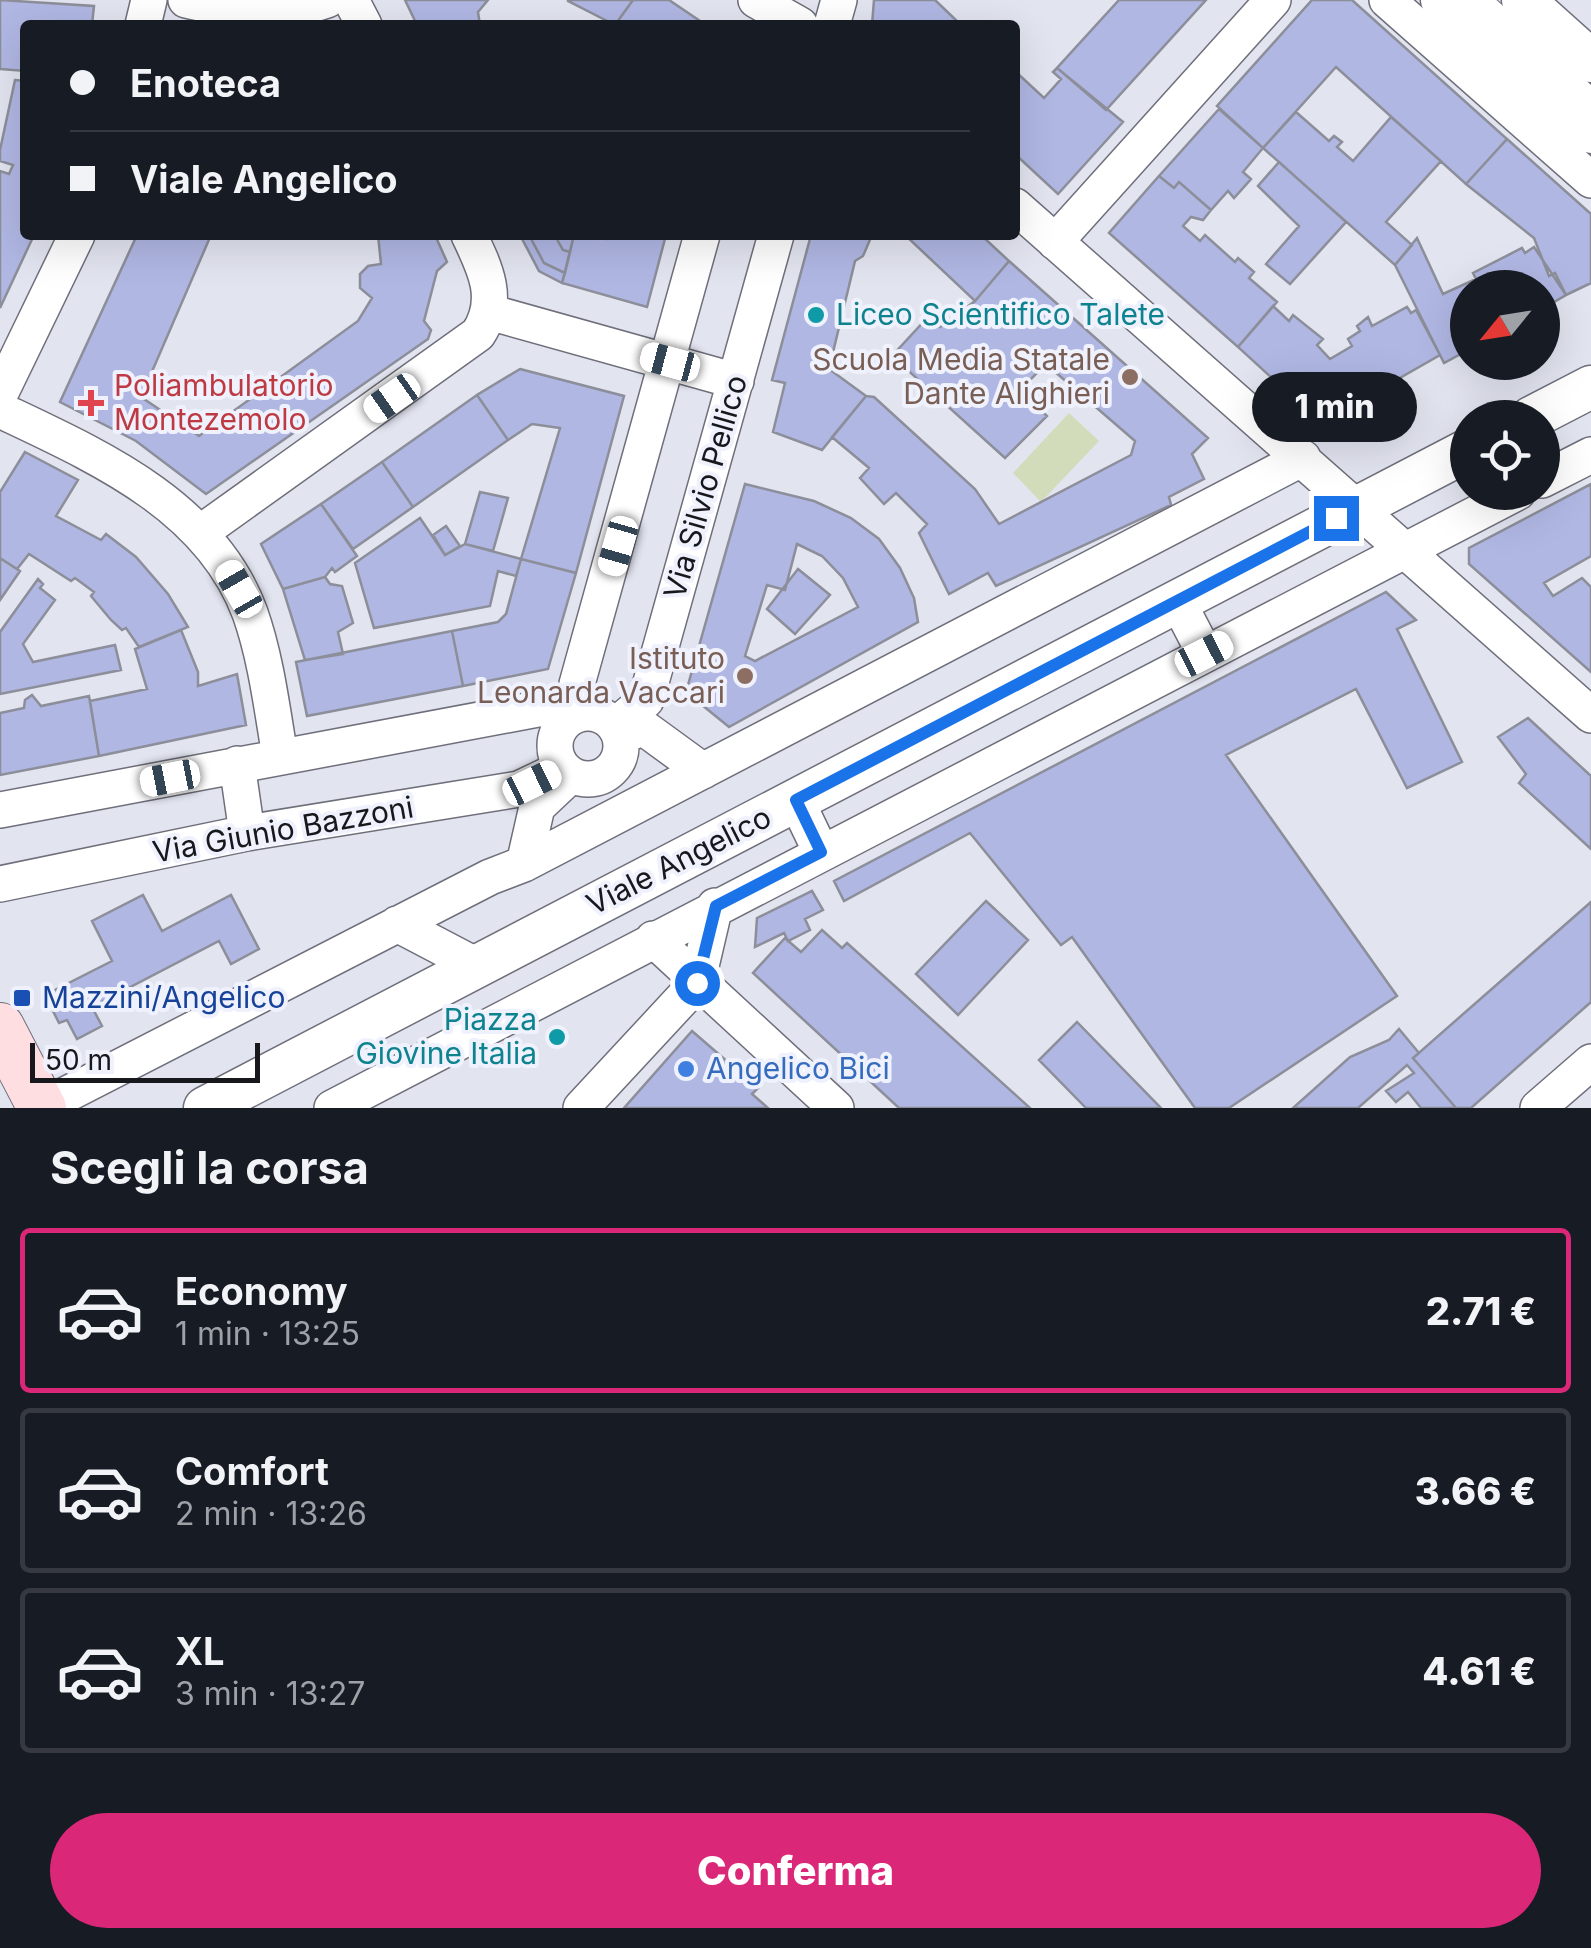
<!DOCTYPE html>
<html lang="it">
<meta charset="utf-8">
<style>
body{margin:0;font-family:Inter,sans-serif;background:#20242c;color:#f1f3f6;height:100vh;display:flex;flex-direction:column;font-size:38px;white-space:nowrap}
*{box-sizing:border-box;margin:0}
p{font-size:32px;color:#9ea1a6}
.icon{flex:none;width:55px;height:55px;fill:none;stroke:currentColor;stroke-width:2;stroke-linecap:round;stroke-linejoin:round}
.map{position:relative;height:1108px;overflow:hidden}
.sheet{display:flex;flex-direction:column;background:#171b24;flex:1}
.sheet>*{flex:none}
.banner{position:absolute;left:20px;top:20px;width:1000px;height:220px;border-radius:10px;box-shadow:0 10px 40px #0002;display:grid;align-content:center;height:220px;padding:0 50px;background:#171b24}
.needle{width:65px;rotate:240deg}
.controls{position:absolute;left:1450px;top:270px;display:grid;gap:20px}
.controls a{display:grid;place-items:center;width:110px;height:110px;border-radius:50%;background:#171b24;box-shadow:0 10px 40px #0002;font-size:50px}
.scale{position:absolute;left:30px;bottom:25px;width:230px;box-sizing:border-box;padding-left:10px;border:5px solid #17181c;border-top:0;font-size:28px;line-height:35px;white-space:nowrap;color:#17181c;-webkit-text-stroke:8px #eff1fd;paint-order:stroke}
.end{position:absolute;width:45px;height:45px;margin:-22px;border:12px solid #1a73e8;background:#fff;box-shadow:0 0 0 5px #fff}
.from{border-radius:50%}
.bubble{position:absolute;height:70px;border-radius:35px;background:#171b24;box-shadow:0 10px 40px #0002;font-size:32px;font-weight:800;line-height:70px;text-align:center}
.car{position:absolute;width:30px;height:60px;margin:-30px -15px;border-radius:12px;box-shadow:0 0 8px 2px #0007;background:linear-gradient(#fff 24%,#345 0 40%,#fff 0 76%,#345 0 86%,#fff 0)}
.banner b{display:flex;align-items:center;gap:35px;height:95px;font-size:38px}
.banner b+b{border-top:2px solid #363941}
.banner i{width:25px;height:25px;background:#f1f3f6}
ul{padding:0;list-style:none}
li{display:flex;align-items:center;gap:30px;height:165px;margin:0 20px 15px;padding:0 30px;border:5px solid #363941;border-radius:10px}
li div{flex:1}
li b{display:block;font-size:38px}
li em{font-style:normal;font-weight:800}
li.on{border-color:#db2777}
li>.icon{width:90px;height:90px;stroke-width:1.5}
h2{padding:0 50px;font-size:45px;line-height:120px}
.primary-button{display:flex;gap:20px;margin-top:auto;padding:20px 50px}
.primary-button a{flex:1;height:115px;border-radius:60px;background:#db2777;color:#fff;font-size:40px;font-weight:800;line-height:115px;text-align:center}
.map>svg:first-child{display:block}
.green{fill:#d3dcba}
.building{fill:#b0b7e3;stroke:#8c8e99;stroke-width:2.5;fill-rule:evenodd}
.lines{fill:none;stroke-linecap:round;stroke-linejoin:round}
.service-casing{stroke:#6e6f7a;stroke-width:20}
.minor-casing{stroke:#6e6f7a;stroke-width:38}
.tertiary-casing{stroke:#6e6f7a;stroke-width:45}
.secondary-casing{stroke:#6e6f7a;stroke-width:50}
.service{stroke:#fff;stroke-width:18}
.minor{stroke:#fff;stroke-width:35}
.tertiary{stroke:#fff;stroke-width:42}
.secondary{stroke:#fedee1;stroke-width:48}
.route{stroke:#1a73e8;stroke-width:12}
.culture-dot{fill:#0f9aa8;stroke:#eff1fd;stroke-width:4}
.education-dot{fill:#8d6e63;stroke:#eff1fd;stroke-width:4}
.health-dot{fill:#e0444e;stroke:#eff1fd;stroke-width:4}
.transit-dot{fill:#1a4fb4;stroke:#eff1fd;stroke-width:4}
.shop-dot{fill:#3f7fe0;stroke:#eff1fd;stroke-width:4}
.labels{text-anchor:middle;stroke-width:8;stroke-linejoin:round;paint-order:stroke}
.culture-label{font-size:30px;fill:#0d838f;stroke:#eff1fd;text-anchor:start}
.education-label{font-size:30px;fill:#785e54;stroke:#eff1fd;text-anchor:end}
.health-label{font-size:30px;fill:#be3a42;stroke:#eff1fd;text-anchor:start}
.street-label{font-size:30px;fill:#17181c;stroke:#eff1fd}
.transit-label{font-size:30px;fill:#164399;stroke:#eff1fd;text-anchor:start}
.shop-label{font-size:30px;fill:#366cbe;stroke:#eff1fd;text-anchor:start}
</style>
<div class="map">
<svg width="1591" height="1108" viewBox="0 0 1591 1108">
<rect width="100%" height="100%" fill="#e2e4f0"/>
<path class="green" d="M1069,413L1099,441L1041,502L1013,473Z"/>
<path class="building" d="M0,0L94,6L92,25H25V71L0,69Z
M405,0H488L478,12L480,25H417Z
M633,0H669L706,25H615Z
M633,0L615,25L568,1V0Z
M874,0H935L957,21L953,25H872Z
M1119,0H1206L1106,110L1057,68Z
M1312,0H1352L1507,139L1466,184L1336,67L1263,148L1217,106Z
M1057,68L1123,122L1058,194L1015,154V71L1044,98L1061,79L1053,72Z
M15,80L25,81V235H34L0,308V171L9,174L13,165L0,161V150Z
M1219,109L1263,148L1243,172L1251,179L1234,198L1228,191L1211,210L1179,182L1174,188L1159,176Z
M1296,112L1329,141L1334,136L1342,142L1337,147L1353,161L1391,117L1441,161L1386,222L1412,245L1395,265L1263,148Z
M1507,139L1591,214V283L1566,295L1555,273L1549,276L1534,238L1466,184Z
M1279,162L1346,222L1290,284L1266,264L1299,226L1258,186Z
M1159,176L1174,188L1179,182L1211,210L1203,220L1191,217L1183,226L1200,241L1205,235L1235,262L1238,258L1254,272L1249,278L1277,302L1238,347L1109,233Z
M137,235H211L141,397L199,436L358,321L372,298L360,288V274L368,266L381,264L378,235H435L447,262L437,271L424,321L431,330L428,339L206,494L136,441L60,402Z
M520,235H529L544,263L565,273L562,283L539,271Z
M529,235L555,236L563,250L570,252L565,273L544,263Z
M548,235H574L570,252L563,250L555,236Z
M574,235L607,239L608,235H666L647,307L562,283Z
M811,235H872L863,256L855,261L829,369L866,396L822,450L773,432L785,383L772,380Z
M905,235H981L1009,261L975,301Z
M1417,238L1443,294L1476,279L1473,273L1522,248L1525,253L1534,247L1566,295L1542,309V288H1468V350L1444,363L1395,265Z
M1009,261L1208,438L1192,454L1204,479L1169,497L1171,505L996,586L988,573L949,594L919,533L927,524L896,493L884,504L860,478L869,468L832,437L866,396L874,397L975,489L999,524L1131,455L1135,441L1039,358L1030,366L1038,372L1020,390L1047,416L1005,458L892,356L928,317L940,327L975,301Z
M1273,306L1289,321L1293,315L1323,339L1317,345L1330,359L1352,346L1348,339L1360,331L1357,326L1368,317L1372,326L1407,307L1411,313L1416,310L1440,355L1321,423L1238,347Z
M520,369L624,396L576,573L521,559L560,428L532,424L508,440L477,395Z
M477,395L508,440L413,507L382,462Z
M25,452L78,480L56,516L101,540L106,534L136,557L168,594L188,627L139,647L126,628L122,630L111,620L91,596L94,592L75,578L71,581L29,554L17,569L0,558V492Z
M382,462L413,507L353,549L321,504Z
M745,484L814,501L851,518L879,539L900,568L914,598L918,622L729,727L686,692ZM797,544L822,556L843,578L858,607L755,661L745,656L767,585L785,590Z
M1591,484V556L1544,583L1553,596L1582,578L1591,587V672L1469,564V548Z
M480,492L508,498L493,551L465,544Z
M321,504L357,556L335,572L332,568L325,577L283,589L261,544Z
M420,518L445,555L465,544L521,559L516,576L498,571L490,606L374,628L355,563Z
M446,526L460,546L445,555L433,535Z
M0,558L20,571L0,600Z
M521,559L576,573L548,669L463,686L452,631L498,622L506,614Z
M798,569L830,595L795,634L767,609Z
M325,577L330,584L342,586L353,623L338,632L343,654L305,660L283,589Z
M38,579L43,584L40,588L55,600L23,644L33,662L115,645L121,670L0,694V632Z
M1386,592L1416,620L1397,629L1462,762L1407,788L1356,689L1226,755L1397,996L1229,1108H1195L1072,937L1061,945L970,833L844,901L834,881Z
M181,630L198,672V686L237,674L246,725L99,756L90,701L147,689L135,649Z
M452,631L463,686L307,716L296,662Z
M32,695L41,706L89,696L99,756L0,775V713L24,708L25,700Z
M1528,718L1591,776V849L1519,783L1526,774L1498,737Z
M812,891L823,910L805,919L810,930L788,941L784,933L755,947L757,918Z
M143,895L162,931L231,895L259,949L231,964L219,941L92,1007L102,1026L77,1039L67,1020L59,1023L45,995L112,961L92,921Z
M986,901L1028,940L958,1015L916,974Z
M1591,902V1002L1471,1108H1456L1413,1058Z
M822,930L842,948L847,943L1030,1108H899L753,973L785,938L801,952Z
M1077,1022L1161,1108H1086L1039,1060Z
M1399,1029L1419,1053L1413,1058L1456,1108H1421L1408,1092L1396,1102L1386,1091L1414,1073L1407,1065L1358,1108H1293L1350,1057L1389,1040Z
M692,1031L758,1088L752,1094L768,1108H624Z"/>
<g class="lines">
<g class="service-casing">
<path id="service" d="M1483,0L1591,97"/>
</g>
<g class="minor-casing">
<path id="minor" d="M186,0C243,13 271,19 327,0
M351,0L364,25
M756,0L800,25
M1387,0L1591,180
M143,25L149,0
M832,25L839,0
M1015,206L1591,715
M1055,242L1273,0
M489,312L736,381
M0,394L77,235
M0,410C97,456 210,505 250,613C266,658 272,709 280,756
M1542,480L1591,455
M200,533L478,334C501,300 485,268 469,235
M1177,600L1205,654
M555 746a33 33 0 1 1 66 0a33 33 0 1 1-66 0Z
M577,714V684L702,235
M615,726L646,700L776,235
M620,736L644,728L703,771
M237,764L247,833
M796,800L821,852
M0,810L543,708L567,719
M524,864L537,807L571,775
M0,884L247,833L519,789L563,768
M397,924L477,966
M653,939L836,1108
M40,1108L490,877L524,864L1303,458
M332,1108L1518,492
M581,1108L697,983L715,906
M1538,1108L1591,1062"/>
</g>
<g class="tertiary-casing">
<path id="tertiary" d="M1442,0L1591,132
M1523,0L1591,61
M1531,418L1591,387
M205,1108L1468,450"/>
</g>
<g class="secondary-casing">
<path id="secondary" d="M0,1027L42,1108"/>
</g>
<use href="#service" class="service"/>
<use href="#minor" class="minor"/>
<use href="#tertiary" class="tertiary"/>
<use href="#secondary" class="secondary"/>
</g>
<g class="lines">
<path class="route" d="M697,983L716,906L821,852L796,800L1336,518"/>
</g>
<g class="culture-dot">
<circle cx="816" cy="315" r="10"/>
<circle cx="557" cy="1037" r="10"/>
</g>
<g class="education-dot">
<circle cx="1130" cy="377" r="10"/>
<circle cx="745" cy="676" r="10"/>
</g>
<path class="health-dot" d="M86 388h10v10h10v10h-10v10h-10v-10h-10v-10h10z"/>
<rect class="transit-dot" x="12" y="988" width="20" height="20" rx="5"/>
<circle class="shop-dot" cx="686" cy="1069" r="10"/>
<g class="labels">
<g class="culture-label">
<text x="836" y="325">Liceo Scientifico Talete</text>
<text x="537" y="1030" text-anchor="end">Piazza<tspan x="537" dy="34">Giovine Italia</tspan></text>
</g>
<g class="education-label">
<text x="1110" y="370">Scuola Media Statale<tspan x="1110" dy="34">Dante Alighieri</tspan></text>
<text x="725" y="669">Istituto<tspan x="725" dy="34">Leonarda Vaccari</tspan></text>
</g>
<g class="health-label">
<text x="114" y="396">Poliambulatorio<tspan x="114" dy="34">Montezemolo</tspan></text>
</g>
<g class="street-label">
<text transform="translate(706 487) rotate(-74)" y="10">Via Silvio Pellico</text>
<text transform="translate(283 830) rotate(-10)" y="10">Via Giunio Bazzoni</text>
<text transform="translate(679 861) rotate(-27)" y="10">Viale Angelico</text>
</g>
<g class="transit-label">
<text x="42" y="1008">Mazzini/Angelico</text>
</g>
<g class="shop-label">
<text x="706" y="1079">Angelico Bici</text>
</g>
</g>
</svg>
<div class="controls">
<a><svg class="needle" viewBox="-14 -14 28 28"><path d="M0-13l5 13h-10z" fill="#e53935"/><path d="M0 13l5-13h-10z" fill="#9ea1a6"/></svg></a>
<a><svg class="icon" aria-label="locate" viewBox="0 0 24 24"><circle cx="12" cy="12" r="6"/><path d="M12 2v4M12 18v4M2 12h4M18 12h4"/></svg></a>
</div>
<div class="scale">50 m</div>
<i class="end from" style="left:697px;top:983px"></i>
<i class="end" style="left:1336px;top:518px"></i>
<div class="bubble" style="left:1252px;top:372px;width:165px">1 min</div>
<i class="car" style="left:670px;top:362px;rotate:285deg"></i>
<i class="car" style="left:392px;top:398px;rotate:235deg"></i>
<i class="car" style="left:618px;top:546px;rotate:196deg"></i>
<i class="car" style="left:239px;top:589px;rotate:330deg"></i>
<i class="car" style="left:1204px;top:654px;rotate:63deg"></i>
<i class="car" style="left:170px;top:778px;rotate:259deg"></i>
<i class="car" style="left:532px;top:783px;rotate:64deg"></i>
<div class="banner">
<b><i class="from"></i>Enoteca</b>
<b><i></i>Viale Angelico</b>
</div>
</div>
<section class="sheet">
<h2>Scegli la corsa</h2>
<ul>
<li class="on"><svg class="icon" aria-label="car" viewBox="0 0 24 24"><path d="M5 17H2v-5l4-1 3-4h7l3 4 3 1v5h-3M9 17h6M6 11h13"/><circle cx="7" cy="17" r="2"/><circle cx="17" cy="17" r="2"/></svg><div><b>Economy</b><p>1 min · 13:25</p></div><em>2.71 €</em></li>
<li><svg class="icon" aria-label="car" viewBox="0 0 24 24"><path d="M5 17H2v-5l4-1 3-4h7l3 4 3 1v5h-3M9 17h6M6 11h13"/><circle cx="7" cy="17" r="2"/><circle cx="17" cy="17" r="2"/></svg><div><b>Comfort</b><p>2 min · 13:26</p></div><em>3.66 €</em></li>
<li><svg class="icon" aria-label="car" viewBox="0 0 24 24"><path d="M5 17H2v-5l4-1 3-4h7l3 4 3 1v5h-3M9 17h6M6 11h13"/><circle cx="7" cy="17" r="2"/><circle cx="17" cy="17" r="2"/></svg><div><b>XL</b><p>3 min · 13:27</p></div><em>4.61 €</em></li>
</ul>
<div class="primary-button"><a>Conferma</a></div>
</section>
